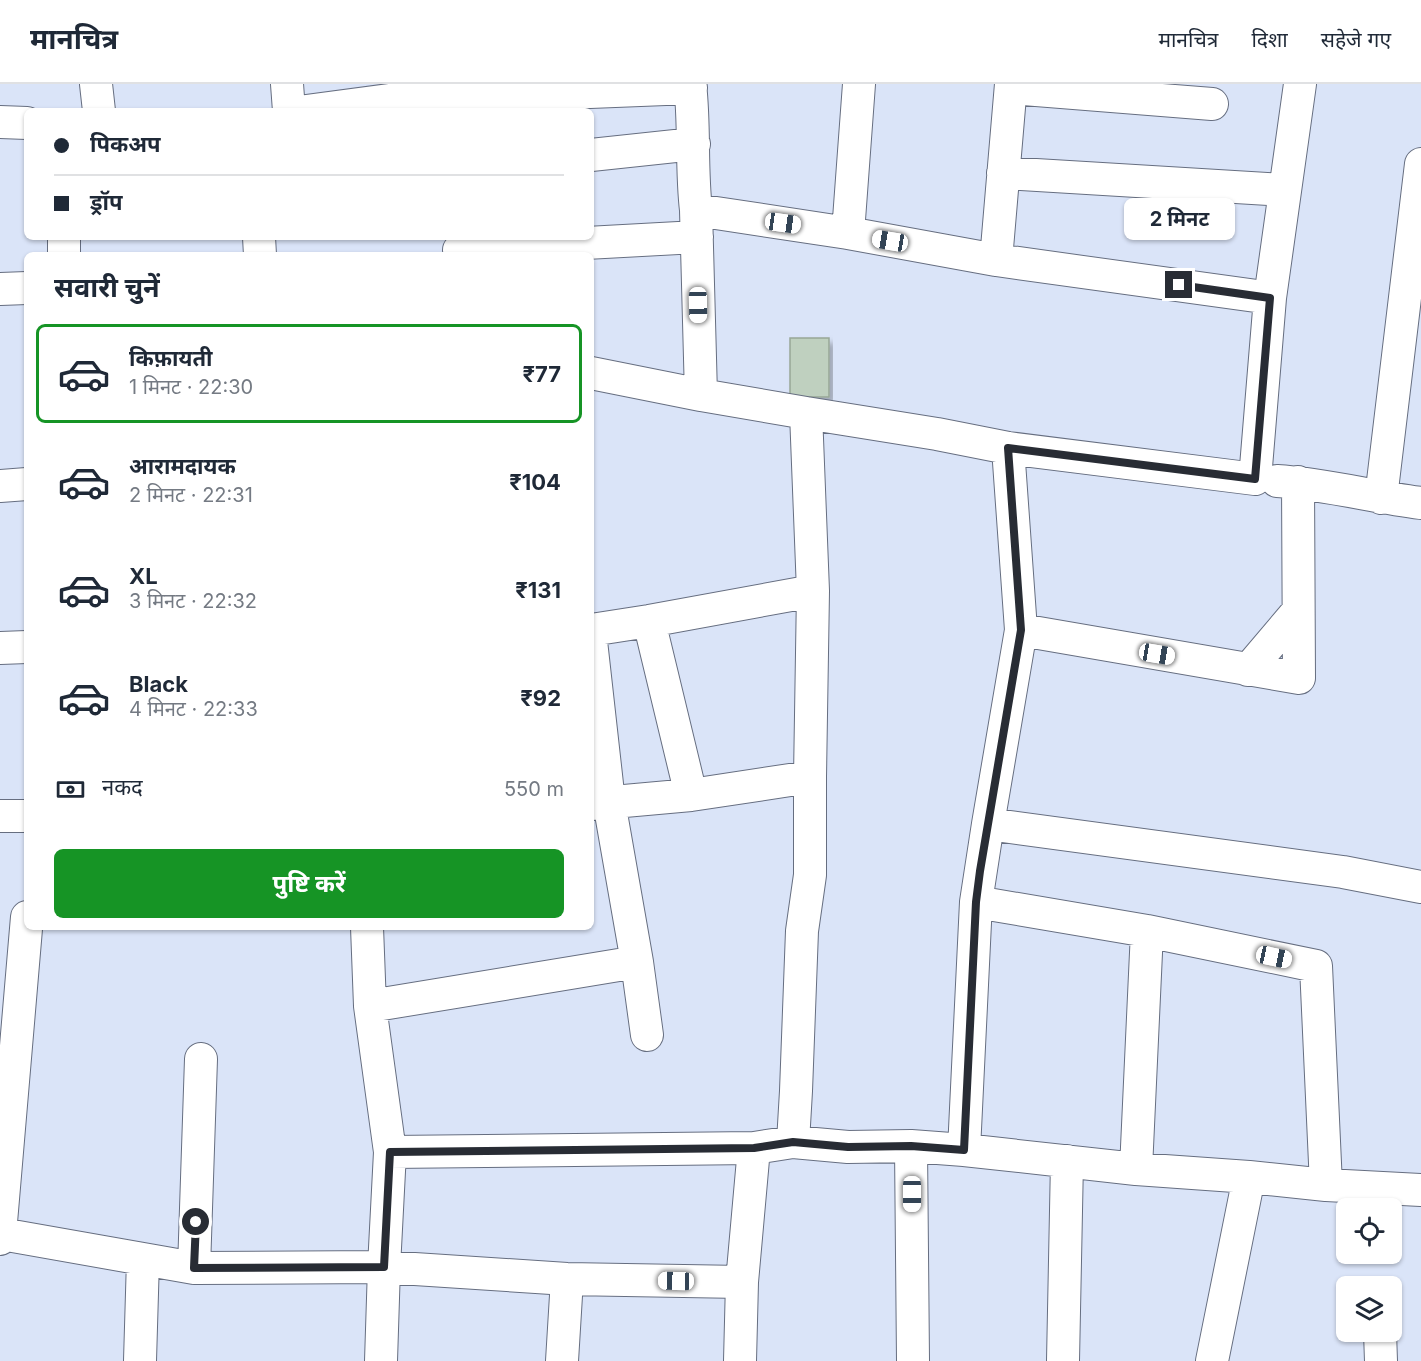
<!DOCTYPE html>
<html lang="hi">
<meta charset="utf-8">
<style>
body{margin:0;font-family:Inter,"Noto Sans Devanagari",sans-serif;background:#f2f2f3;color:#1f2937;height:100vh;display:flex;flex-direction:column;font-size:22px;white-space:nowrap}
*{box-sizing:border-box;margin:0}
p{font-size:20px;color:#747a83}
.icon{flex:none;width:33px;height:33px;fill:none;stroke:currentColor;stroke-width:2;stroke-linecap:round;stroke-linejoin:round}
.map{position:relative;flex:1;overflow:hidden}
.sheet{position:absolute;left:24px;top:168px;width:570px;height:678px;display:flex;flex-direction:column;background:#fff;border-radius:9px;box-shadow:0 2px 4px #0004}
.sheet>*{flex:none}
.hud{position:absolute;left:24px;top:24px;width:570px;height:132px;border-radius:9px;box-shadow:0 2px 4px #0004;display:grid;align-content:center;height:132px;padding:0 30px;background:#fff}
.tools{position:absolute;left:1336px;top:1114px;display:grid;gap:12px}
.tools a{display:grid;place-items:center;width:66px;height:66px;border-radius:9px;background:#fff;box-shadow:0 2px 4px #0004;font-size:30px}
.end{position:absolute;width:27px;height:27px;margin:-14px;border:8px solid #282c34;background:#fff;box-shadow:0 0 0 3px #fff}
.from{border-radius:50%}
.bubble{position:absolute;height:42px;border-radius:9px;background:#fff;box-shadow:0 2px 4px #0004;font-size:20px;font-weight:700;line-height:42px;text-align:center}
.car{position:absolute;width:18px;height:36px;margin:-18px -9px;border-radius:8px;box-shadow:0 0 4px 2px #0007;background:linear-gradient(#fff 24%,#345 0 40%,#fff 0 76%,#345 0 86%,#fff 0)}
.hud b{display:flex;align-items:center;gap:21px;height:57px;font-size:22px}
.hud b+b{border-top:2px solid #e0e1e3}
.hud i{width:15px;height:15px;background:#1f2937}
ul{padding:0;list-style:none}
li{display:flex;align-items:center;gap:18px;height:99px;margin:0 12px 9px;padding:0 18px;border:3px solid transparent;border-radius:9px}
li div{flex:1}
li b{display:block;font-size:22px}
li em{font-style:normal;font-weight:700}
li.current{border-color:#169425}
li>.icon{width:54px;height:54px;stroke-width:1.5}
h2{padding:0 30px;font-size:27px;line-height:72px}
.pay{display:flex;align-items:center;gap:15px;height:66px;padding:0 30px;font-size:22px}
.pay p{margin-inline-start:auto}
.button{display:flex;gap:12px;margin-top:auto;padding:12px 30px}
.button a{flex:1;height:69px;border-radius:9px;background:#169425;color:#fff;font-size:24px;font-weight:700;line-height:69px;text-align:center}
header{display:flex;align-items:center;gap:36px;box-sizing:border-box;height:84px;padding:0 30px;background:#fff;border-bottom:2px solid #e0e1e3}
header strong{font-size:28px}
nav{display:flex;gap:33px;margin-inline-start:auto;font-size:21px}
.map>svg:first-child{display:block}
.building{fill:#bfd0bf;stroke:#98a797;stroke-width:1.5;filter:url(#shadow)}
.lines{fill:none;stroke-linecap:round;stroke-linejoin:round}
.minor-casing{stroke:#666e80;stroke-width:34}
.minor{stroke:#fff;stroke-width:32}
.route{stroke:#282c34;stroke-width:8}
</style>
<header>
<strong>मानचित्र</strong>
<nav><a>मानचित्र</a><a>दिशा</a><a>सहेजे गए</a></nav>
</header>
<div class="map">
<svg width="1421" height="1277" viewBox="0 0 1421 1277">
<defs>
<filter id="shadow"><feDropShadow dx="5.5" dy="5.5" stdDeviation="3" flood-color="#0004"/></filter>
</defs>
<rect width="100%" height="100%" fill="#dae4f8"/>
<path class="building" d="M790,254H829V313H790Z"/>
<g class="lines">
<g class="minor-casing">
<path id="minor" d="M96,0L99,27
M287,0L289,27
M690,0C695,42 691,84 696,126L701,311L806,329L813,507L810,693V791L802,847L796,1007L793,1058L754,1064L742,1198L740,1277
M1011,4L1212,20
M306,27L389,16L691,4
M0,38L27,39
M591,71L694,60
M1003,89L1285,106
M696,126L848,149L996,176L1270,214
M848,149L859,0
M64,153V171
M259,153L260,171
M459,166L697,153
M996,176L1011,0
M0,205L27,204
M591,289L701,311
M806,329L937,350L1008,364L1255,395L1270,214L1300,0
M1277,397C1325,400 1373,413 1421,419
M0,402L27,400
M1381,414L1421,80
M649,537L691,711L810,693
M591,546L649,537L813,507
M1021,546L1299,594L1298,398
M591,557L609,718L637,878L647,951
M0,564L27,563
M1248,586L1298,527
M591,720L691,711
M0,732H27
M988,740L1343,788L1421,803
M976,818L1147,847
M367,843L370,922L390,1068L384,1183L381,1277
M370,922L637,878
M793,1058L848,1063L911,1062
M964,1066L1136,1085L1249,1093L1326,1101L1421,1106
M390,1068L754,1064
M1136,1085L1147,847L1316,882L1326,1101
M0,1150L27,833
M0,1155L1,1150L194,1184L201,975
M194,1184L384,1183L567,1195L742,1198
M1380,1248L1381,1277
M140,1277L143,1175
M562,1277L567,1195
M913,1277L911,1062L964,1066L976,818L988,740L1021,546L1008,364
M1063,1277L1067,1077
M1212,1277L1249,1093"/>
</g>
<use href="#minor" class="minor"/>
</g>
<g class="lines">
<path class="route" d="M196,1138L194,1184L384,1183L390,1068L754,1064L793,1058L848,1063L911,1062L964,1066L976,818L980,787L1021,546L1008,364L1255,395L1270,214L1179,201"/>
</g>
</svg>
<div class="tools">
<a><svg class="icon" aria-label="locate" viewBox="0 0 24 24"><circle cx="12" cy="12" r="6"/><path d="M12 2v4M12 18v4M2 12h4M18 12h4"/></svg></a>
<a><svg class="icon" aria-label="layers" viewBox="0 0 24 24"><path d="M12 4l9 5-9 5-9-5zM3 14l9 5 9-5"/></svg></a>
</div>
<i class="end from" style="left:196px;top:1138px"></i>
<i class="end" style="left:1179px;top:201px"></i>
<div class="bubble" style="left:1124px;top:114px;width:111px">2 मिनट</div>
<i class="car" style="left:783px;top:139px;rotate:98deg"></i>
<i class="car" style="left:890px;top:157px;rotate:280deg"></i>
<i class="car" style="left:698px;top:221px;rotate:179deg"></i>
<i class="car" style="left:1157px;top:570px;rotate:100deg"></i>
<i class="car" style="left:1274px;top:873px;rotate:102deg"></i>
<i class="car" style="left:912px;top:1110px;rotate:180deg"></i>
<i class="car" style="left:676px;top:1197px;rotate:271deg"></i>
<div class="hud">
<b><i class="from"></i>पिकअप</b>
<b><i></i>ड्रॉप</b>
</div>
<section class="sheet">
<h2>सवारी चुनें</h2>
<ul>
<li class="current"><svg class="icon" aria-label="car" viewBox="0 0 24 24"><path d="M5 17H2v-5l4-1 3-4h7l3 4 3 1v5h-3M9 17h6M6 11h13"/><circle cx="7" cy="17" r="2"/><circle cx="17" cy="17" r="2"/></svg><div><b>किफ़ायती</b><p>1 मिनट · 22:30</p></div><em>₹77</em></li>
<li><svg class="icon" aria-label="car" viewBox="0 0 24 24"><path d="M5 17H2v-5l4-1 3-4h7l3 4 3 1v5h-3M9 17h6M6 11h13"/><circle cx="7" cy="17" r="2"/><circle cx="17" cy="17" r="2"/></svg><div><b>आरामदायक</b><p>2 मिनट · 22:31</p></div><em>₹104</em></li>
<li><svg class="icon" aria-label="car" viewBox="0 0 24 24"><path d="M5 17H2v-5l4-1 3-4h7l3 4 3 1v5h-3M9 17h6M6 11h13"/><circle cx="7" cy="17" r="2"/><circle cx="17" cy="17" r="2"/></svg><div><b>XL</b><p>3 मिनट · 22:32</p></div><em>₹131</em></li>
<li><svg class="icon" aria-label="car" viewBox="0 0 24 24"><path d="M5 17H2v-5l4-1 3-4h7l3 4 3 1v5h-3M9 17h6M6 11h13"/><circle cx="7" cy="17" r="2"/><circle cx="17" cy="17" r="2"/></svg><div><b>Black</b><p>4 मिनट · 22:33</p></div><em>₹92</em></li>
</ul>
<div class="pay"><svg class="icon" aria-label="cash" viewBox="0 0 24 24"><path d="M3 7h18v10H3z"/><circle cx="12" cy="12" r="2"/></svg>नकद<p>550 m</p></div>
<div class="button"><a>पुष्टि करें</a></div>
</section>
</div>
